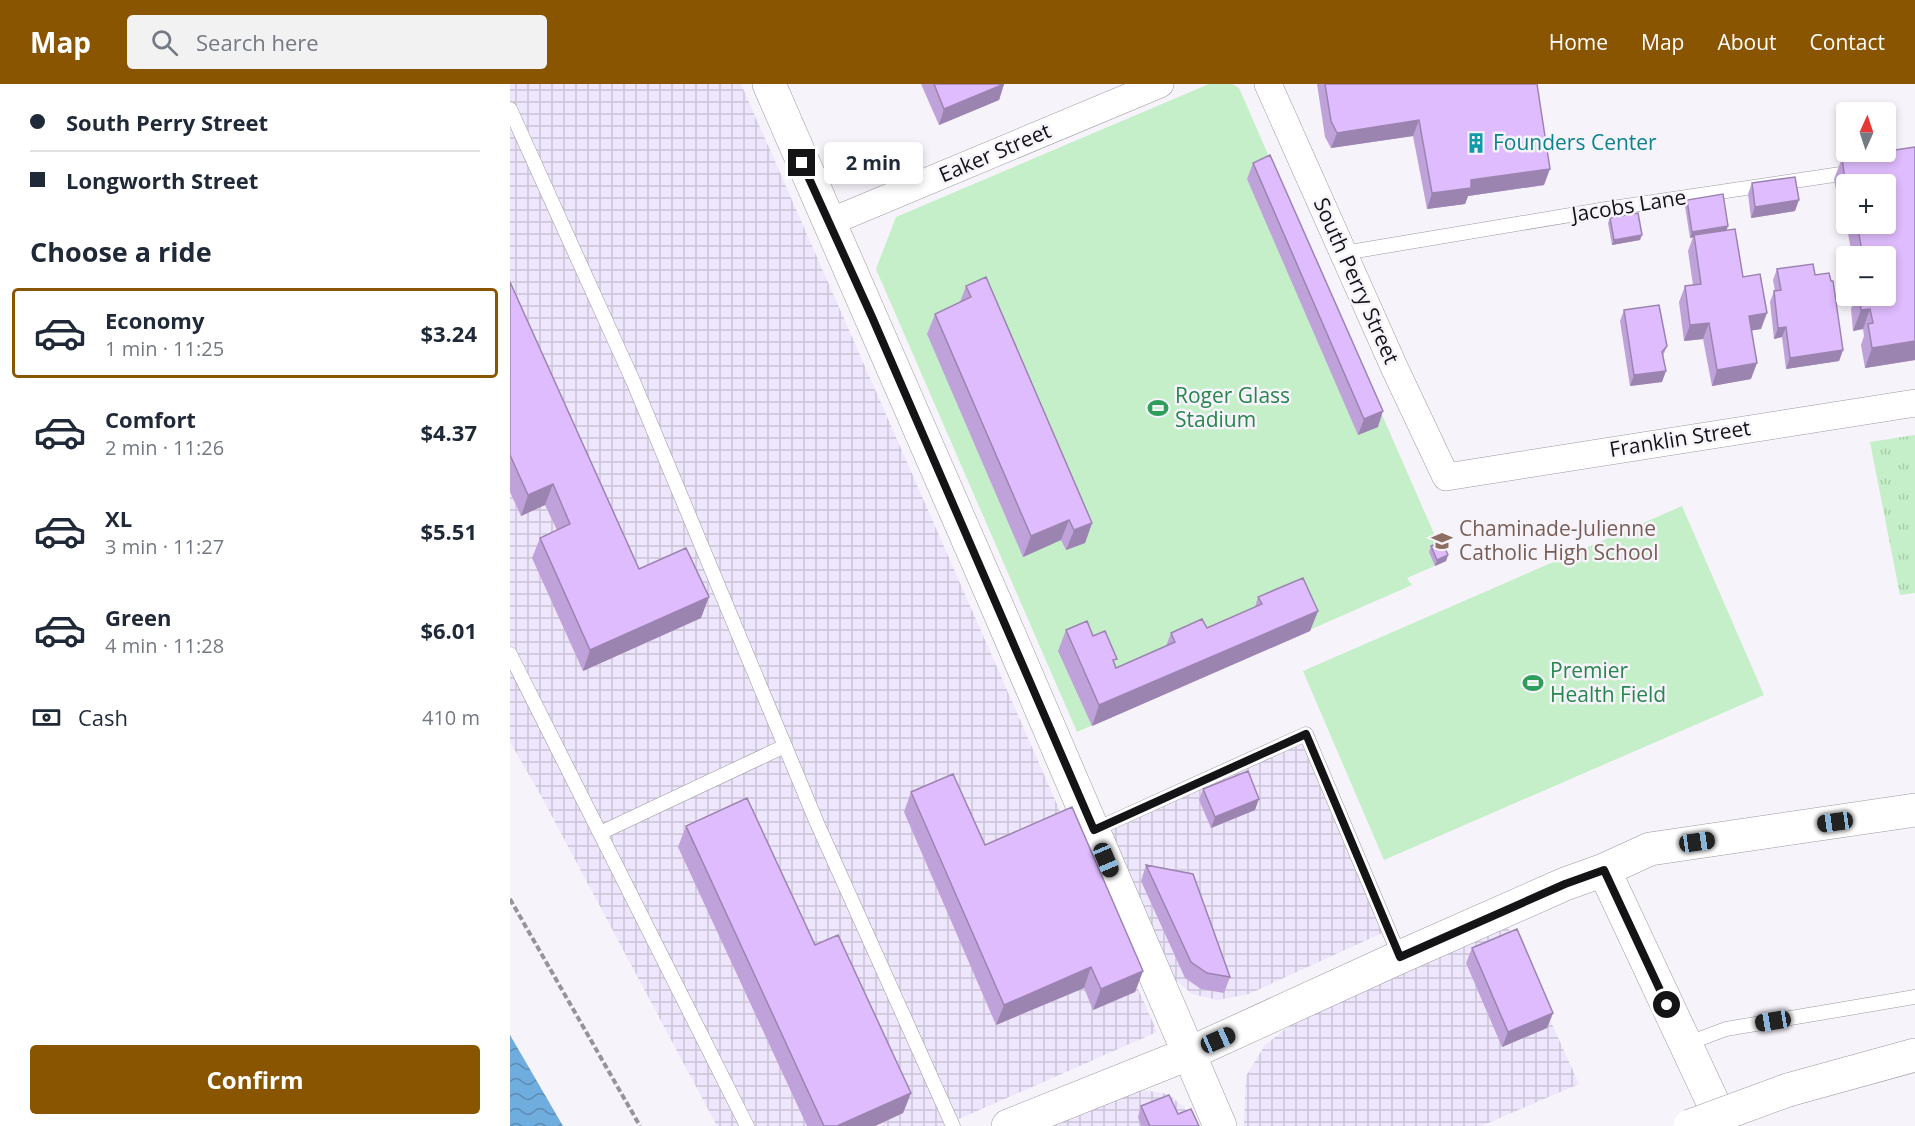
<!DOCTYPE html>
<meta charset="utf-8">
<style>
body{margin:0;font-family:"Open Sans",sans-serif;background:#f2f2f3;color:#1f2937;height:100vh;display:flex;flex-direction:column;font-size:22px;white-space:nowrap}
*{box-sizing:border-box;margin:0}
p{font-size:20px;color:#747a83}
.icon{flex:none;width:33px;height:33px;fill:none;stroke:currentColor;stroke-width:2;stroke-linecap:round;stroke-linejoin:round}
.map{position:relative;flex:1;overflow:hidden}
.side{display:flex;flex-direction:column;background:#fff;width:510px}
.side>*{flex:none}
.hud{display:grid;align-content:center;height:132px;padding:0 30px;background:#fff}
.needle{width:39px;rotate:3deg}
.tools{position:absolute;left:1326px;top:18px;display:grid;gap:12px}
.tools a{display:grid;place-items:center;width:60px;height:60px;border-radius:6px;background:#fff;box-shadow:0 3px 9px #0003;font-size:30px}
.end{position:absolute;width:27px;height:27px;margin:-14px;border:8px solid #141315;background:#fff;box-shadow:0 0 0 3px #fff}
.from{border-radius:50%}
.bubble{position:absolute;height:42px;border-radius:6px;background:#fff;box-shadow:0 3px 9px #0003;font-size:20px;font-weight:700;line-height:42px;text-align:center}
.car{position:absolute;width:18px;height:36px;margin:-18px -9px;border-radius:8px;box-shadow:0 0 4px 2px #0007;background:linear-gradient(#222 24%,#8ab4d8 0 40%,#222 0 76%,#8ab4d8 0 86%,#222 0)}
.hud b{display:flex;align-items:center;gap:21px;height:57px;font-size:22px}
.hud b+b{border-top:2px solid #e0e1e3}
.hud i{width:15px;height:15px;background:#1f2937}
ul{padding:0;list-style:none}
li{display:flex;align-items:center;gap:18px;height:90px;margin:0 12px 9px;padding:0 18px;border:3px solid transparent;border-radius:6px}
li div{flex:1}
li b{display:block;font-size:22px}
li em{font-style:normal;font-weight:700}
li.selected{border-color:#895500}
li>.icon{width:54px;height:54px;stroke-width:1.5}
h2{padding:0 30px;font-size:27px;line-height:72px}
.pay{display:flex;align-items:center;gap:15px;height:66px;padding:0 30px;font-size:22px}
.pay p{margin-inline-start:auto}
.action{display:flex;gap:12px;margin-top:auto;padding:12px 30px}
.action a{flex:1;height:69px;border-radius:6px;background:#895500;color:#fff;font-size:24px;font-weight:700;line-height:69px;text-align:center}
header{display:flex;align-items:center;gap:36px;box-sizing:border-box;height:84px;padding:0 30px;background:#895500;color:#fff}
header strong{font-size:28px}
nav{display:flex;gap:33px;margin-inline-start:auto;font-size:21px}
.search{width:420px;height:54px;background:#f2f2f3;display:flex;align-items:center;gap:15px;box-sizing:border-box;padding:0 21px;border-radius:6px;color:#747a83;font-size:22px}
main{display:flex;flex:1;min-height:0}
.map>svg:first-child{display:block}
.industrial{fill:url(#industrial-grid)}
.grass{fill:url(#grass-tufts)}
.pitch{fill:#c4efc8}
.water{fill:url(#water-waves)}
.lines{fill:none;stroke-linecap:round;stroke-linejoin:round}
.lane-casing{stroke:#9d9aa0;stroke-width:15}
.street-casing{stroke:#9d9aa0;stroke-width:28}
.secondary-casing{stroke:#9d9aa0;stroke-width:34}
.highway-casing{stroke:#9d9aa0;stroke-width:34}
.path{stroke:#969499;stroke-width:4;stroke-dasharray:6 3;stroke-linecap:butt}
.lane{stroke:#fff;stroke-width:14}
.street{stroke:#fff;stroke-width:27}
.secondary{stroke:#fff;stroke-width:33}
.highway{stroke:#fff;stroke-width:33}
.highway-bridge-casing{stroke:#9d9aa0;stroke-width:34;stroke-linecap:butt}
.highway-bridge{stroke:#fff;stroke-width:33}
.wall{fill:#c0a2da;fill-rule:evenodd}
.shaded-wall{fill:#9c84b1}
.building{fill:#dfbcfd;stroke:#9c84b1;stroke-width:1.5}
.route{stroke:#141315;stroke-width:8}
.labels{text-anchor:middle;stroke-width:5;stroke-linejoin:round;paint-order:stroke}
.culture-label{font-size:21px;fill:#0d838f;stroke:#f6f3fa;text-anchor:start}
.street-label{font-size:21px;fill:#141315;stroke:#f6f3fa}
.leisure-label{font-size:21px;fill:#27864d;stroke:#f6f3fa;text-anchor:start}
.education-label{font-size:21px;fill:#785e54;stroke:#f6f3fa;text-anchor:start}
</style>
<header>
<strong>Map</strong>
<div class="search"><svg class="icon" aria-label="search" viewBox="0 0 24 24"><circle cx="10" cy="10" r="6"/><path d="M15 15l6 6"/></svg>Search here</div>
<nav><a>Home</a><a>Map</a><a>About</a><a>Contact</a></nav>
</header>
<main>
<section class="side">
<div class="hud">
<b><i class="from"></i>South Perry Street</b>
<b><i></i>Longworth Street</b>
</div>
<h2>Choose a ride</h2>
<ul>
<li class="selected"><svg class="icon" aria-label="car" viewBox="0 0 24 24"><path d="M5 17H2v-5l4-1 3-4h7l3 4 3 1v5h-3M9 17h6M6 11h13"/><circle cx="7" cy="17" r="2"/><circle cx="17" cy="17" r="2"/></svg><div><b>Economy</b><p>1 min · 11:25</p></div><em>$3.24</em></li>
<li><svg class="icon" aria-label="car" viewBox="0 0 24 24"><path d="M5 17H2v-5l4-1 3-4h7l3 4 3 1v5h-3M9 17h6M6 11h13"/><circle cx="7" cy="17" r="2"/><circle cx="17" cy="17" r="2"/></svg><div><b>Comfort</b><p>2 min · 11:26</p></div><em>$4.37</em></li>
<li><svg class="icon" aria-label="car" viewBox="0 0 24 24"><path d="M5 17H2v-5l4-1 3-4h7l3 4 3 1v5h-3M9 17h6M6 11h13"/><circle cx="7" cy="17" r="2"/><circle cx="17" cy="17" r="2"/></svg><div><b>XL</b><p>3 min · 11:27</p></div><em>$5.51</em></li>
<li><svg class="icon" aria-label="car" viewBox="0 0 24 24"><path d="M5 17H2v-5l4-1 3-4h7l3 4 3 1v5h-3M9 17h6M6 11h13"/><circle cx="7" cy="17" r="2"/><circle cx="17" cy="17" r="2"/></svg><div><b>Green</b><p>4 min · 11:28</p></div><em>$6.01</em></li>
</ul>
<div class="pay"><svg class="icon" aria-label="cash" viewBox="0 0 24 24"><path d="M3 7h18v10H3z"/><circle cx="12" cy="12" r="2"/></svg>Cash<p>410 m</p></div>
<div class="action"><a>Confirm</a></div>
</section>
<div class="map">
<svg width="1405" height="1042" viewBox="0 0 1405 1042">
<defs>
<pattern id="industrial-grid" width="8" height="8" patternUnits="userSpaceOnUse" patternTransform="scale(1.5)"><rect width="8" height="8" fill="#eee6fc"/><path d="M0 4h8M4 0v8" fill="none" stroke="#cbc4d7"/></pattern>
<pattern id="grass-tufts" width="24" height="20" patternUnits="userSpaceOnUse" patternTransform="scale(1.5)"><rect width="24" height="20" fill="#c4efc8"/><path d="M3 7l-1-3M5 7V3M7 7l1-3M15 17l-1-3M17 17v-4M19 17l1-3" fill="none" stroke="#a8ccab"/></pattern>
<pattern id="water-waves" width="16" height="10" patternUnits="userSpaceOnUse" patternTransform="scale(1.5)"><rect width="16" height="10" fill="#70addf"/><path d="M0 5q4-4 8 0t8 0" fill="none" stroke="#5b8cb4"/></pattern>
</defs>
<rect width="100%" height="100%" fill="#f6f3fa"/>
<path class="industrial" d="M0,0H231L647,948L433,1042H207L29,708L0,658Z
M792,660L872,849L739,910L708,916L682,910L662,893L600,746Z
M998,843L1069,1000L971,1042H734L736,992L755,961L790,934Z
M634,1006L658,1010L674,1023L685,1042H540L616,1010Z"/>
<path class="grass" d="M1405,351V509L1390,511L1360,358Z"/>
<path class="pitch" d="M699,0H722L729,4L936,477L897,494L902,501L567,648L366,185L386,133Z
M1172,422L1254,611L874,776L793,587Z"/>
<path class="water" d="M0,951L53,1042H0Z"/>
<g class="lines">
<g class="lane-casing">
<path id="lane" d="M0,25L123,297L307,739L443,1042
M834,169L1096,125L1344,88
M0,570L237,1042
M584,746L796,650L890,873
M90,749L275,662
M1176,960L1216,945L1405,913"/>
</g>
<g class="street-casing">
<path id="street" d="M758,0L885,285L936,393L1405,319
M320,138L650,0"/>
</g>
<g class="secondary-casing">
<path id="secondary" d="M259,0L486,520L710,1042
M1094,786L1214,1042
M498,1042L678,970L890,873L1055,800L1094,786L1140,765L1405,726"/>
</g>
<g class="highway-casing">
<path id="highway" d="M1278,1006L1405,971"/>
</g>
<path class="path" d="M0,815L130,1042"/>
<use href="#lane" class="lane"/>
<use href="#street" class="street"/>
<use href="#secondary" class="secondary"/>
<use href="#highway" class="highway"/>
<g class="highway-bridge-casing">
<path id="highway-bridge" d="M1180,1042L1278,1006"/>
</g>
<use href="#highway-bridge" class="highway-bridge"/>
</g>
<path class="wall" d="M411,0H494L489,16L429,41Z
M807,0H1027L1034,101L958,112L955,120L917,125L903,52L821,64L815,53Z
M1405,63V276L1355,284L1351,261L1354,252L1353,245L1343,247L1341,225L1346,212H1376V172H1342L1336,138L1332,139L1324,95L1332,74ZM1336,100H1376V140H1336Z
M743,79L868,343L848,351L737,95Z
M1242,99L1285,127L1241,134L1238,110Z
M1177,116L1216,147L1251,245L1241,246V295L1202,302L1193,255L1174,257L1169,218L1175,202L1183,201L1178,167L1183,153L1180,154L1175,122Z
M1100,134L1130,156L1102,161L1098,139Z
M1267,185L1305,191L1333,266L1329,277L1276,285L1272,253L1264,255L1260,218L1264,207H1265L1263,196Z
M0,198L129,485L191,534L73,587L22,474L30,454L47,446L35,421L11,432L0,408Z
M456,202L582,439L575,459L556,466L551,456L513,473L417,250L425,230L450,218Z
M1114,226L1157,262L1153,272L1152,298L1120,302L1110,237Z
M921,462L938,471L936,477L925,482L919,468Z
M748,513L808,527L800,547L582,642L548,567L556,546L583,552L605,580L606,584L656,562L661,549L697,544L745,523Z
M693,705L745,726L701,744L689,716Z
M401,708L475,761L633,887L625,908L583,926L574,904L486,941L394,728Z
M176,742L305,861L401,1009L393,1029L365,1042H297L168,763Z
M636,781L720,893L714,909L691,905L675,894L631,797Z
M962,864L1043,929L1037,944L992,963L956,879Z
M631,1022L668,1030L689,1042H631L628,1033Z"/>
<path class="shaded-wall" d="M494,0L489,16L429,41L434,25Z
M909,36L903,52L821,64L827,49Z
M1040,85L1034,101L958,112L955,120L917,125L922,109L961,96Z
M1289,116L1285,127L1241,134L1245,123Z
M1336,126V138L1332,139Z
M1218,142L1216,148L1180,154L1182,148Z
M1132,151L1130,156L1102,161L1104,156Z
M1360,225L1353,245L1343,247L1351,226Z
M1257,229L1251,245L1233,248L1239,232Z
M1199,239L1193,255L1174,257L1180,241Z
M1276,243L1272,253L1264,255L1268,244Z
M1405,257V276L1355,284L1362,264Z
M1333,266L1329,277L1276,285L1280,274Z
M1247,279L1241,295L1202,302L1207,286Z
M1156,287L1152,298L1120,302L1124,291Z
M873,327L868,343L848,351L854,335Z
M43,400L35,421L11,432L18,411Z
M559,436L551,456L513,473L521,452Z
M582,439L575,459L556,466L564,446Z
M938,471L936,477L925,482L927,476Z
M199,513L191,534L73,587L80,566Z
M808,527L800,547L582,642L589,621Z
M749,715L745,726L701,744L705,733Z
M581,883L574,904L486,941L494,921Z
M633,887L625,908L583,926L591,905Z
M1043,929L1037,944L992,963L998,948Z
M401,1009L393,1029L365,1042H327Z"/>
<path class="building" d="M424,0H494L434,25Z
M815,0H1027L1040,85L961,96V104L922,109L909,36L827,49L821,37Z
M1405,63V257L1362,264L1358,240L1363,239L1360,225L1351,226L1349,212H1376V172H1353L1347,140H1376V100H1336V103L1332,74Z
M760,71L873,327L854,335L743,79Z
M1285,93L1289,116L1245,123L1242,99Z
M1213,110L1218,142L1182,148L1177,116Z
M1128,129L1132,151L1104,156L1100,134Z
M1225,145L1233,193L1250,190L1257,229L1239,232L1247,279L1207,286L1199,239L1180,241L1175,202L1191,200L1184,151Z
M1303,180L1305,191L1319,189L1321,197H1323L1333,266L1280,274L1276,243L1268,244L1264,207L1271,206L1267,185Z
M476,193L582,439L564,446L559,436L521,452L425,230L461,213L456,202Z
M0,198L129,485L176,464L199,513L80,566L30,454L60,440L43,400L18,411L0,371Z
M1149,221L1157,262L1152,268L1156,287L1124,291L1114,226Z
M932,458L938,471L927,476L921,462Z
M793,494L808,527L589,621L556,546L577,537L583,552L595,547L607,575L603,576L606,584L665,558L661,549L692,535L697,544L752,520L748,513Z
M738,687L749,715L705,733L693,705Z
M443,690L475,761L562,723L633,887L591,905L581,883L494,921L401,708Z
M237,714L305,861L328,851L401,1009L327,1042H314L176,742Z
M636,781L683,790L720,893L697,889L681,878Z
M1007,845L1043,929L998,948L962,864Z
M659,1011L668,1030L681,1025L689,1042H640L631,1022Z"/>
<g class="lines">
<path class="route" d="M292,79L362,233L584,746L796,650L890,873L1055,800L1094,786L1157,921"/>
</g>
<defs>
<g id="building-bare" transform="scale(1.62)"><path d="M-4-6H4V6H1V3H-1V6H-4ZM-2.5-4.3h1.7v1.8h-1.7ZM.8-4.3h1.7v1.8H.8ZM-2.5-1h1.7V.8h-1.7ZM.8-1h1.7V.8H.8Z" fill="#0f9aa8" stroke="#f6f3fa" stroke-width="2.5" paint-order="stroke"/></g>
<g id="stadium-bare" transform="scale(1.62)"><path d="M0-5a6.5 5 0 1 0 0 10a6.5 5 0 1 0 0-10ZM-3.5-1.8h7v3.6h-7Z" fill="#2e9e5b" stroke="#f6f3fa" stroke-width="2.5" paint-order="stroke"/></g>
<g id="school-bare" transform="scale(1.62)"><path d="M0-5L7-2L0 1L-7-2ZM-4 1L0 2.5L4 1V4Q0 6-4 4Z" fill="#8d6e63" stroke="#f6f3fa" stroke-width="2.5" paint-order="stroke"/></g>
</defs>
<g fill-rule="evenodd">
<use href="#building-bare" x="966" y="59"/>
<use href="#stadium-bare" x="648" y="324"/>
<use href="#school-bare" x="932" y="457"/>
<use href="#stadium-bare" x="1023" y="599"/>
</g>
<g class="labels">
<g class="culture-label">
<text x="983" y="66">Founders Center</text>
</g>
<g class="street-label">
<text transform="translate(485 69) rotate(-23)" y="7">Eaker Street</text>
<text transform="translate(1119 122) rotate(-9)" y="7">Jacobs Lane</text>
<text transform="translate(846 197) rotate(66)" y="7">South Perry Street</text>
<text transform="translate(1170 355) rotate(-9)" y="7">Franklin Street</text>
</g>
<g class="leisure-label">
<text x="665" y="319">Roger Glass<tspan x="665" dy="24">Stadium</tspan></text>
<text x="1040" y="594">Premier<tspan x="1040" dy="24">Health Field</tspan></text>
</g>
<g class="education-label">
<text x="949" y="452">Chaminade-Julienne<tspan x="949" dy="24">Catholic High School</tspan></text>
</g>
</g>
</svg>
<div class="tools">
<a><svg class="needle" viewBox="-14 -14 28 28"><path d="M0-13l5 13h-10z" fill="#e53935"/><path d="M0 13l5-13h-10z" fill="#747a83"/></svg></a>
<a>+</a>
<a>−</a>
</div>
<i class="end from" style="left:1157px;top:921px"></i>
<i class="end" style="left:292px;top:79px"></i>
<div class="bubble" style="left:314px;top:58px;width:99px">2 min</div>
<i class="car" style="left:1325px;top:738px;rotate:262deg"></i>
<i class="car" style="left:1187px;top:758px;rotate:82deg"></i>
<i class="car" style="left:596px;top:776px;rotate:157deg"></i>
<i class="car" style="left:1263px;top:937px;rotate:261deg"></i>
<i class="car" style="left:708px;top:956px;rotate:66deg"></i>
</div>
</main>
